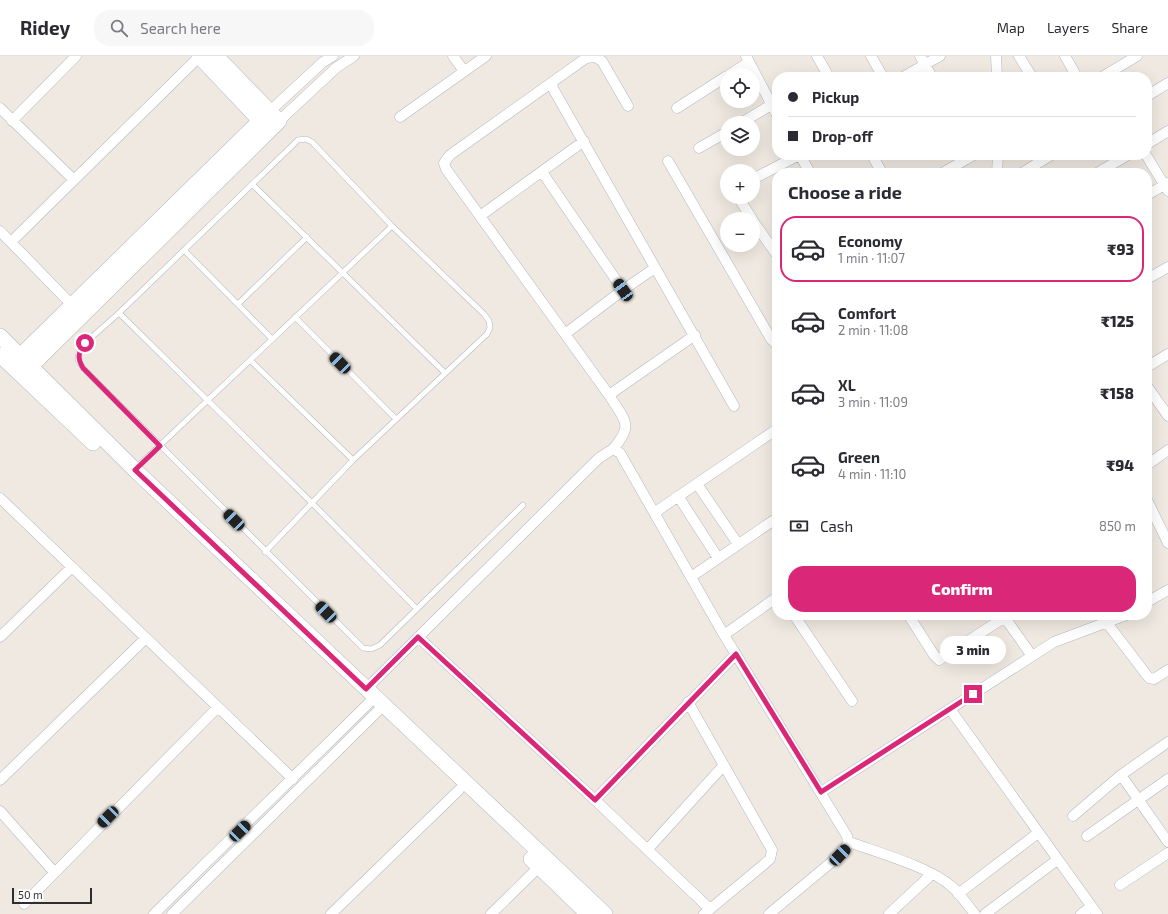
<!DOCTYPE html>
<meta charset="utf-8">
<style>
body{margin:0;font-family:"Exo 2",sans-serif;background:#f7f7f7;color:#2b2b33;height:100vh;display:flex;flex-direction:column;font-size:15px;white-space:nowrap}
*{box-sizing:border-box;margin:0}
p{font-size:13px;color:#7c7c81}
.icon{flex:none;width:22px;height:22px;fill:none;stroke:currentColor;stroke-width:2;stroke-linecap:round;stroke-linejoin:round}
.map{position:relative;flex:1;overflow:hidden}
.side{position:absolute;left:772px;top:112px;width:380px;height:452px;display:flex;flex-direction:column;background:#fff;border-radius:16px;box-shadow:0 4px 16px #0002}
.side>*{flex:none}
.guide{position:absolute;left:772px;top:16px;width:380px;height:88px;border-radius:16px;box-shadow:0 4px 16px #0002;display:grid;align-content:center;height:88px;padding:0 16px;background:#fff}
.controls{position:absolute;left:720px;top:12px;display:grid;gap:8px}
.controls a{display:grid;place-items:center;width:40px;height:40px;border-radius:50%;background:#fff;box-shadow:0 4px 16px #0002;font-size:20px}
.scale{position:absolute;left:12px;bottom:10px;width:80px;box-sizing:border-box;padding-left:4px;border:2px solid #2e2e2e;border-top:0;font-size:11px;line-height:14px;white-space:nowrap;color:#2e2e2e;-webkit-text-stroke:3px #fff;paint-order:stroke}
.end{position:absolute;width:18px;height:18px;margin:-9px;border:5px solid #db2777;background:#fff;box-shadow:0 0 0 2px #fff}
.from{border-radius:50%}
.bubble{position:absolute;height:28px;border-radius:14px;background:#fff;box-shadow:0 4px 16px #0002;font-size:13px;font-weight:800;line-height:28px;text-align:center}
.car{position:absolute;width:12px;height:24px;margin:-12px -6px;border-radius:5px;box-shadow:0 0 3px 1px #0007;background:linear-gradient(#222 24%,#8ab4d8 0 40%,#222 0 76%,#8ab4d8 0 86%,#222 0)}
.guide b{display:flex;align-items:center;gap:14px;height:38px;font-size:15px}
.guide b+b{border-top:1px solid #e1e1e2}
.guide i{width:10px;height:10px;background:#2b2b33}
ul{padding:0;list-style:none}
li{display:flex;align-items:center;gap:12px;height:66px;margin:0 8px 6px;padding:0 8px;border:2px solid transparent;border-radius:16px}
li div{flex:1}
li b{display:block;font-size:15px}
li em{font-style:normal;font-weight:800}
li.current{border-color:#db2777}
li>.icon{width:36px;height:36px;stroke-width:1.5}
h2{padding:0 16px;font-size:18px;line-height:48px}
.pay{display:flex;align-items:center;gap:10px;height:44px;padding:0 16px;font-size:15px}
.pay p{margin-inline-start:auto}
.primary-button{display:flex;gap:8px;margin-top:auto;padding:8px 16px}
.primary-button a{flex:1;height:46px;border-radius:16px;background:#db2777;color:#fff;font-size:16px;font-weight:800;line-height:46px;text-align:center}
header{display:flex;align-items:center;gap:24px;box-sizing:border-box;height:56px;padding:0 20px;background:#fff;border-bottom:1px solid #e1e1e2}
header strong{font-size:19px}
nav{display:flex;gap:22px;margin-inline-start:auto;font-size:14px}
.search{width:280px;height:36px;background:#f7f7f7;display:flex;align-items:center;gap:10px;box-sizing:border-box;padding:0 14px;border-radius:16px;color:#7c7c81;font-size:15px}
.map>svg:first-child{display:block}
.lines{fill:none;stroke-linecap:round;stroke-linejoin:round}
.lane-casing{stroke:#b4b7c1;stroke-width:6}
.street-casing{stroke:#b4b7c1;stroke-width:11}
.secondary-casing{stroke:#b4b7c1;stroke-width:16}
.lane{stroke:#fff;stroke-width:5}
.street{stroke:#fff;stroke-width:10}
.secondary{stroke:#fff;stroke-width:15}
.route{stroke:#db2777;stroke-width:5}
</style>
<header>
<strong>Ridey</strong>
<div class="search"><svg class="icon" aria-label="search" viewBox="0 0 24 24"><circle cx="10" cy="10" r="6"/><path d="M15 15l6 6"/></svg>Search here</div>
<nav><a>Map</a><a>Layers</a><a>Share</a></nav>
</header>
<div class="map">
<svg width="1168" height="858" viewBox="0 0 1168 858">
<rect width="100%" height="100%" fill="#efe9e1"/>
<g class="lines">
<g class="lane-casing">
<path id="lane" d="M252,128L445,317
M392,170L312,86L306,83L298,84L119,257L85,287L79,295L78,304L83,312L363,592L371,593L380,589L523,449
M184,194L272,283
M238,248L307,181
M119,257L312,447L417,553
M295,261L396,363
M250,304L353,404
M136,412L392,170L484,258L489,265L490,272L487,278L353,404L265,496"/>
</g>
<g class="street-casing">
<path id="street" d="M453,0L464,15
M746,0L777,59
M817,0L829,21
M871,0L883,21
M920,0L932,21
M996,0L997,21
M1019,0L1032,21
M1065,0L1077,21
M729,19L749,6
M903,21L940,0
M1102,21L1137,0
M551,29L734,350
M1147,40L1168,27
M628,50L602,5L595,1L586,2L450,99L444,107L446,113L609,339L695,279
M0,52L74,124
M677,52L727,20
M270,55L323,6L333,0
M400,61L486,0
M12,65L76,0
M279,65L337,11L354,0
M741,67L771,49
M1147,88L1168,75
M699,92L727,76
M800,99L810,117
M872,99L882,117
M1146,99L1168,135
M668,105L771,283L777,289
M542,116L623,234
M942,117L974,99
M997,117L998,99
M1022,117L1051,99
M1097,117L1128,99
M753,123L799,99
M1147,139L1168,127
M738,141L752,163
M480,160L584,85
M753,165L777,199
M0,175L72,249
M11,186L200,0
M1147,223L1168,211
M565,278L623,234L655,212
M1147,311L1168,298
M1147,330L1168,360
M609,339C624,364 635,368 613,393
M1147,409L1168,394
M697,428L738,488
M678,440L718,502
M0,442L293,723
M1147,444L1168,487
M654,457L777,373
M691,521L777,462
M1147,546L1168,534
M794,559L852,645
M1003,559L1032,600
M909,560L934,599L939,604L1005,561
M1107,567L1149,622L1154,623L1168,614
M724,579L777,541
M0,581L72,511
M418,581L595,744L710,853
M366,633L599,402L613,393L620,397L724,579L847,780C849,789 846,793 840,799L769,858
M688,646L772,794L770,803L762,810L704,858
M950,653L1097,858
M1168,686L1121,719L1168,786
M0,724L146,582
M821,736L1054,586L1126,559
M595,744L736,598
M0,755L54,816
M1073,760L1121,719
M1087,780L1168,723
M849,786C876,796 930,811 951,830C960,837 967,849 975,858
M648,793L724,709
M1120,829L1168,797
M958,838L1038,777
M24,848L218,651
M154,858L375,641
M172,858L383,650
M331,858L459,734
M491,858L539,811
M889,858L932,818
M985,858L1057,804
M1081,858L1091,851"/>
</g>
<g class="secondary-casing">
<path id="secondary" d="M199,0L266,71
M0,280L135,414L605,858
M0,299L93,387
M13,307L270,55
M24,317L279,65L216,0
M531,803L588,858"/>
</g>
<use href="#lane" class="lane"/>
<use href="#street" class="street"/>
<use href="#secondary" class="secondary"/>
</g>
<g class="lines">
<path class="route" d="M85,287C78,297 77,302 83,312L160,390L135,414L366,633L418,581L595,744L736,598L821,736L973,638"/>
</g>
</svg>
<div class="controls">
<a><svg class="icon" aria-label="locate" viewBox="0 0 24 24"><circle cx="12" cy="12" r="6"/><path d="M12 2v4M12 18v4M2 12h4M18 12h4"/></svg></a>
<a><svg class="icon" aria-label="layers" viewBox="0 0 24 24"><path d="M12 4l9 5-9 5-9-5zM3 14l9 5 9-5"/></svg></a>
<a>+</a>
<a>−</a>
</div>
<div class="scale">50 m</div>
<i class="end from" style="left:85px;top:287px"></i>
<i class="end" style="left:973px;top:638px"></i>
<div class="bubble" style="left:940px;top:580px;width:66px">3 min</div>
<i class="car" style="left:623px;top:234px;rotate:325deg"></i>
<i class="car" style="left:340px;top:307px;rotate:315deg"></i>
<i class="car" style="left:234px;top:464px;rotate:315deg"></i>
<i class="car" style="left:326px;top:556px;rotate:316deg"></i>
<i class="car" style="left:108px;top:761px;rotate:225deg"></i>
<i class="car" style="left:240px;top:775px;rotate:46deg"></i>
<i class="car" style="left:840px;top:799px;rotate:44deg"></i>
<div class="guide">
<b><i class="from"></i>Pickup</b>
<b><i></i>Drop-off</b>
</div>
<section class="side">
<h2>Choose a ride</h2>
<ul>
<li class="current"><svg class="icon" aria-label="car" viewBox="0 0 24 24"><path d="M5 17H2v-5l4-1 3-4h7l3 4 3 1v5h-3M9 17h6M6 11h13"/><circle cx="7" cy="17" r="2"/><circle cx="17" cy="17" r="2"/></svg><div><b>Economy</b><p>1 min · 11:07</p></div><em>₹93</em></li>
<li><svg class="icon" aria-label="car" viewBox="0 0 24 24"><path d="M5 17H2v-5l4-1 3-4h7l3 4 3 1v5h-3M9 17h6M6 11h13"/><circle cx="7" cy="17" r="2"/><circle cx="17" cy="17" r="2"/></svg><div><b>Comfort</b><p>2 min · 11:08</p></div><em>₹125</em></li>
<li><svg class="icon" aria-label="car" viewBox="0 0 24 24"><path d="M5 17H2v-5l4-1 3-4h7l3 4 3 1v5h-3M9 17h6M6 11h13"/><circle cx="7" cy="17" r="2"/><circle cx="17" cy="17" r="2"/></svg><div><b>XL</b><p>3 min · 11:09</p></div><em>₹158</em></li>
<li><svg class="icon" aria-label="car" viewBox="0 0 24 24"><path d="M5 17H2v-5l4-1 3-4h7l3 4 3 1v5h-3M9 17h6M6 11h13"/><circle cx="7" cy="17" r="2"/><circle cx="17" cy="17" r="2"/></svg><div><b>Green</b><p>4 min · 11:10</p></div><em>₹94</em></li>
</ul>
<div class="pay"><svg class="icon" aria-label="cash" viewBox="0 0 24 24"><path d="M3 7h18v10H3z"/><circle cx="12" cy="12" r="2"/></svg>Cash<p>850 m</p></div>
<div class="primary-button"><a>Confirm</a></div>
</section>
</div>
